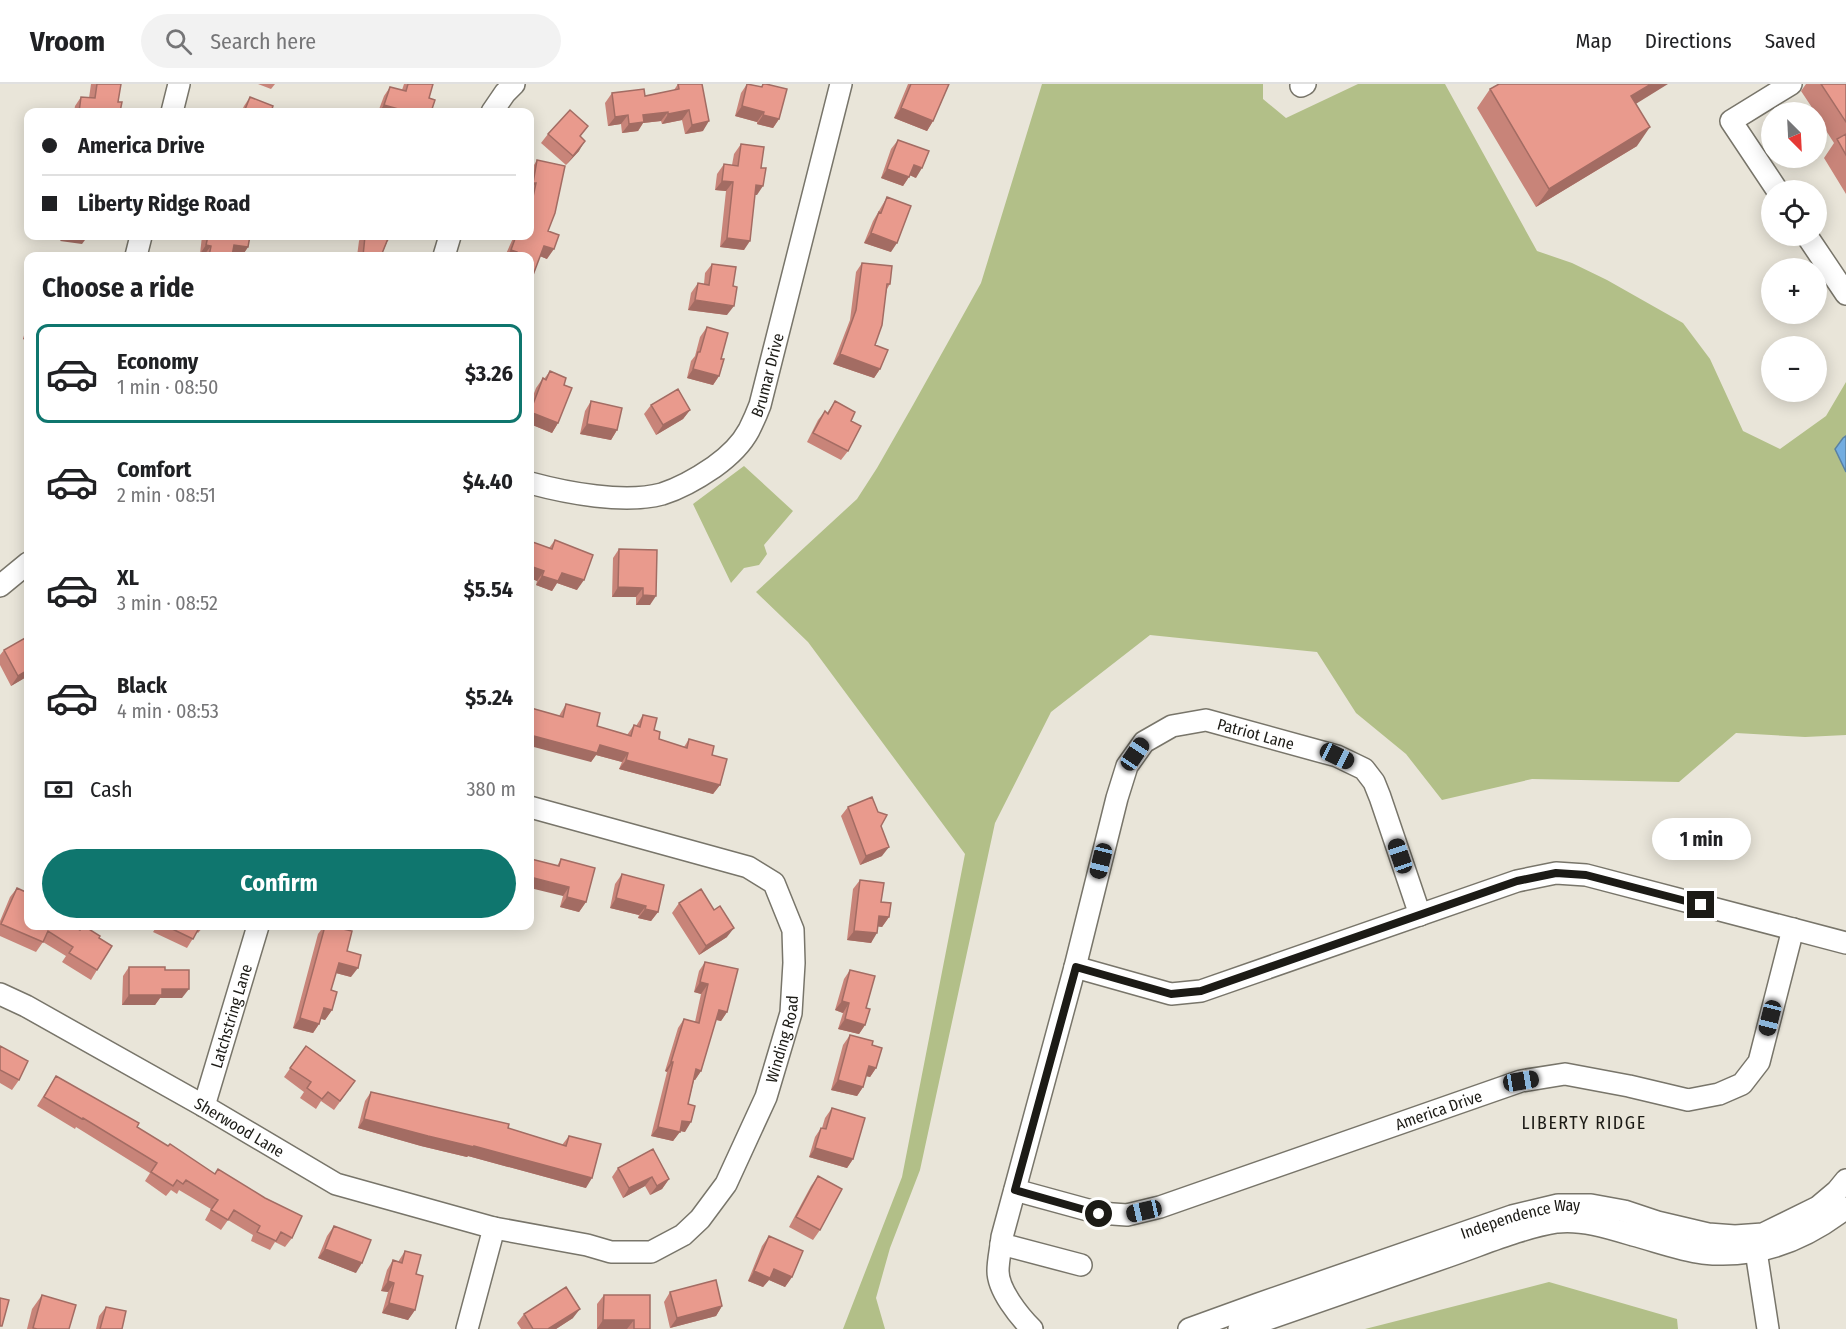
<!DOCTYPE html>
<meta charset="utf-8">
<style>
body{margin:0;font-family:"Fira Sans Condensed",sans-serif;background:#f2f2f2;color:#202124;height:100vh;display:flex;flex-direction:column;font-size:22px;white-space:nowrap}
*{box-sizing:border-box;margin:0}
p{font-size:20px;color:#757577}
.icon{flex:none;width:33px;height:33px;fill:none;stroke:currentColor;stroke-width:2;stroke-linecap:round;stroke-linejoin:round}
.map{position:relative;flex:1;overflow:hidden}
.drawer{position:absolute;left:24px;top:168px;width:510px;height:678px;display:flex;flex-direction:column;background:#fff;border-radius:12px;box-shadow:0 3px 15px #0003}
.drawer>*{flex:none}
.banner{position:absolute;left:24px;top:24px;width:510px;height:132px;border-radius:12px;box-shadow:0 3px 15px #0003;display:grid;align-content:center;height:132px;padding:0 18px;background:#fff}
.needle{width:39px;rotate:156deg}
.tools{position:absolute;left:1761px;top:18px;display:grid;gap:12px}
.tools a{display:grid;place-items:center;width:66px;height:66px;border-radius:50%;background:#fff;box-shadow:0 3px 15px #0003;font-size:30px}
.end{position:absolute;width:27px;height:27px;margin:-14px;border:8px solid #1c1b16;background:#fff;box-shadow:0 0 0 3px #fff}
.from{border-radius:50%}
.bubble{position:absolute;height:42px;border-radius:21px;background:#fff;box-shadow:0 3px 15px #0003;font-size:20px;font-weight:700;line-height:42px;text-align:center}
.car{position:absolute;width:18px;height:36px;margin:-18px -9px;border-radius:8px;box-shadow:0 0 4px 2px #0007;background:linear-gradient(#222 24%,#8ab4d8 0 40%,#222 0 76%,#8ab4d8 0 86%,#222 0)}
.banner b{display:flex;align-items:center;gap:21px;height:57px;font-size:22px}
.banner b+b{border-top:2px solid #e0e0e0}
.banner i{width:15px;height:15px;background:#202124}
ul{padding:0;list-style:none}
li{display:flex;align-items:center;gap:18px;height:99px;margin:0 12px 9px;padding:0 6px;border:3px solid transparent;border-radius:12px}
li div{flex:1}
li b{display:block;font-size:22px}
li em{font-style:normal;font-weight:700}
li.on{border-color:#0f766e}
li>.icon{width:54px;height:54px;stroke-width:1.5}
h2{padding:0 18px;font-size:27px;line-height:72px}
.pay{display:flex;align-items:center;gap:15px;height:66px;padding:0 18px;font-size:22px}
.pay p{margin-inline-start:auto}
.button{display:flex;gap:12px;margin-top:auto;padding:12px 18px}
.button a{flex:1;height:69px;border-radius:36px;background:#0f766e;color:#fff;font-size:24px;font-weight:700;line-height:69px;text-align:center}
header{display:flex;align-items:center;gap:36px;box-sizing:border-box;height:84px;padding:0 30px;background:#fff;border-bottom:2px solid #e0e0e0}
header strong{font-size:28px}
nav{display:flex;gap:33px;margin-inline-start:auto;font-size:21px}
.search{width:420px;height:54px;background:#f2f2f2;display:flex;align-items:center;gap:15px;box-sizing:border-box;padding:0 21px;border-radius:33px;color:#757577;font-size:22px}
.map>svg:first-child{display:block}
.green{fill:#b2bf88}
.water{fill:#73ade0;stroke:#5981a3;stroke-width:1.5}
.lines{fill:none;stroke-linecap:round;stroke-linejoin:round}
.minor-casing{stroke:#78756a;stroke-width:24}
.minor{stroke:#fff;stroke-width:21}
.wall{fill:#c88479}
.shaded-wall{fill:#a36c63}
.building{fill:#e99a8d;stroke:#a36c63;stroke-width:1.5}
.route{stroke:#1c1b16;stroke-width:8}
.labels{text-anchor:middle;stroke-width:5;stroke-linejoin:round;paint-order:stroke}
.street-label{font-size:16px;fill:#1c1b16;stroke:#e9e5d9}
.neighbourhood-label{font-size:18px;letter-spacing:1.5px;fill:#1c1b16;stroke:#e9e5d9}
</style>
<header>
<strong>Vroom</strong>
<div class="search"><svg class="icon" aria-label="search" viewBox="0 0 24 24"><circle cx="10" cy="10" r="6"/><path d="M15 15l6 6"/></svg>Search here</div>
<nav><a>Map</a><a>Directions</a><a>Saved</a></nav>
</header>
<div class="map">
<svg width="1846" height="1245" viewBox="0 0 1846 1245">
<rect width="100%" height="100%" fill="#e9e5d9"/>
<path class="green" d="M1042,0H1263V15L1286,34L1358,0H1445L1537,167L1572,179L1607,196L1683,239L1710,275L1743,347L1780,365L1826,332L1846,298V651L1805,653L1736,649L1679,698L1532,695L1442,716L1406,670L1356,629L1317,568L1150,551L1051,628L995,739L920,1086L890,1164L876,1214L885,1245H843L902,1093L965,770L808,558L756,508L857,415L877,384L913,321L981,199Z
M744,382L793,427L764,461L767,470L759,481L744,484L731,499L693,420Z
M1549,1198L1677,1235L1678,1245H1365Z"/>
<path class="water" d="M1846,352V388L1835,365L1843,354Z"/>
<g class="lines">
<g class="minor-casing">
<g id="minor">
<path d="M1301,2L1305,0"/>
<path d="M172,28L179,0"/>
<path d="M492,28L505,9L514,0"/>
<path d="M1777,106L1731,37L1791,0"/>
<path d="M1807,152L1846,210"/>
<path d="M136,172L141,152"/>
<path d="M444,172L450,152"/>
<path id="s1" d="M530,399C567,409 624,420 662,410C681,404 698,394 714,383C728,373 741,361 749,346C753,338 757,329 760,321L841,0"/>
<path d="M0,502L28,479"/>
<path d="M1075,883L1171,910L1201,907L1517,797L1556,789L1586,791L1846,859"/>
<path id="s2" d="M0,910L26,922L204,1022L336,1100L494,1144L587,1161L611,1168H651L683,1151L700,1135L726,1100L766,1013L791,929L794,879L793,846L774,799L748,783L530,723"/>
<path id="s3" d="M204,1022L258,842"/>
<path id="s4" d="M1015,1106L1099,1129L1127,1131L1160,1123L1521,997L1565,990L1629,1002L1688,1016L1719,1010L1742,1000L1759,978L1793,845"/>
<path d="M1754,1154L1768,1245"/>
<path d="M1001,1160L1081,1181"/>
<path d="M467,1245L494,1144"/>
<path id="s5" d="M1032,1245C1019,1232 998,1206 998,1187C998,1176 1001,1164 1002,1153L1075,883L1117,714L1127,682L1144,658L1172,642L1206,636L1337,672L1364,685L1374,698L1380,713L1420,831"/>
<path id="s6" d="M1189,1245L1258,1220L1512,1132L1558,1121H1591L1624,1127L1657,1138L1708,1150L1735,1152L1763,1150L1818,1123L1837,1107L1846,1096"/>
<path d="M1239,1245C1309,1220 1379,1196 1449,1172C1484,1160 1520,1144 1557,1138C1582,1135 1610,1144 1633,1151C1656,1157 1680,1166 1703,1169C1757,1175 1805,1156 1846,1124"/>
</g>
</g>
<use href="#minor" class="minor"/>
</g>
<path class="wall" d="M91,0H121L118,18L120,28H74L75,22L81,13L89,14Z
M258,0H275L271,5Z
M404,0H433L429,14L431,28H378L384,12L390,3L402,6Z
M678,0L703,47L685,50L682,36L662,40L661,37L643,39L638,47L622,49L621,40L608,42L605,19L612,9L645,12L674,6Z
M747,0L761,3L763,0L779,35L773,44L757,40V38L735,32L741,9Z
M908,0H949L933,37L927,47L894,34Z
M1806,0H1846V110L1824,74L1834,59L1816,31V28H1815L1801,7Z
M1490,5L1636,20L1637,62L1536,123L1477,24Z
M250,13L271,28H241L244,22Z
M548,50L580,53L579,67L566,81L541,59Z
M898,56L916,94L910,91L903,102L881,94L891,65Z
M741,60L757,111H755L744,166L720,163L726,107L715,106L717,90L724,80L732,81L734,70Z
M537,76L548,147L547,175L540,172H505L514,152H530V92L531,86Z
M887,113L891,168L864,159L873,137Z
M202,152H250L248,163L242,172L232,171V172H204V171L200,170Z
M361,152H392L387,158L381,172H357L359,157Z
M862,179L890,200L887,205L875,261L880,285L874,294L833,280L850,236L856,188Z
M712,180L727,231L688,226L691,209L698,199L704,200L705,189Z
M28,237V257L23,255L27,240Z
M707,243L721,275L719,292L713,301L687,294L691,277L695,272L700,253Z
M550,287L564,301L558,339L552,349L530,340V320L536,304L543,294L544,295Z
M591,317L617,346L611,356L580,350L585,327Z
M835,317L851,337L848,367L841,376L807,358L818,336L825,327L827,329Z
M651,321L690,326L683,335L656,351L644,330Z
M555,456L577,506L557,499L552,507L536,501L537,497L530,494V457L549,464Z
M619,465L657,466L650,521H636V513H612L613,474Z
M27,559L28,592L11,602L0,581V571L4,566Z
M566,620L597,642L627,651L634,641L636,642L643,631L659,655L684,663L689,655L712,671L720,701L713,710L619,685L622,678L596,671L591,678L531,624L559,632Z
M848,723L881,742L882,772L860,781L841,732Z
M531,775L557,782L561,775L586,818L579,828L560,823L563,812Z
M622,790L658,828L651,837L638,834L639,831L610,824L615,800Z
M860,796L881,818L889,833L882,843L878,842L871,859L847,856L853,805Z
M17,804L28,842L79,846L99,854L97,886L91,896L62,878L66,872L43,858L36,868L0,852V837L10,813Z
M679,819L727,853L699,871L672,829Z
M157,842H204L198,849L197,848L187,864L153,848Z
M324,842L347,867L351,893L336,889L331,906L332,926L325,936L321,935L319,940L313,949L293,944L318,850Z
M705,878L727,928L721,937L716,936L701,987L695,996H694L688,1020L685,1048L680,1047L673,1057L651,1052L667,988L665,987L678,944L684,935L695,938L701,910L694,908L699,887Z
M129,883L165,886L182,914H160L155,921H122L123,892Z
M850,886L865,941L859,950L838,945L843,929L835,926L844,895Z
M850,951L872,961L876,984L870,993L866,992L863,1003L857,1012L831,1006L843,961Z
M0,962L19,996L12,1006L0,999Z
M306,962L355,997L334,1026L321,1017L316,1025L300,1014L304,1008L284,993Z
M56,992L137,1043L292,1154L285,1163L275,1158L270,1166L251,1157L253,1151L228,1136L221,1146L205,1136L211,1125L179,1106L177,1110L171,1106L166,1112L145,1097L150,1089L76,1043L75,1045L37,1022Z
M371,1008L508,1044L562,1061L569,1052L586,1104L468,1072L467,1073L421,1062L358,1044L365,1017Z
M832,1024L853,1075L847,1084L809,1073L815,1053L821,1044H822L825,1034Z
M618,1084L669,1095L662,1105L650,1111L645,1102L623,1114L612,1093Z
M818,1092L820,1146L813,1156L789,1143L811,1102Z
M334,1142L356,1189L318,1174L327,1152Z
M769,1152L792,1193L785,1203L769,1196L763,1203L748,1197L762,1162Z
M405,1167L416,1190L415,1226L408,1236L382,1229L388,1208L381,1207L387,1186L393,1176L398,1178Z
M670,1208L722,1222L716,1232L670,1244L664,1218Z
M42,1211L69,1245H27L32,1225Z
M604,1211L650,1245H597V1220Z
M106,1223L122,1245H96L99,1232Z
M524,1230L573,1234L556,1245H521L517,1239Z"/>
<path class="shaded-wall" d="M1651,0H1668L1618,31L1631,12Z
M384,21L409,28H379Z
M742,22L764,28L757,38L735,32Z
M901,24L933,37L927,47L894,34Z
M689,26L682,36L662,40L668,30Z
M668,28L661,37L643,39L638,47L622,49L629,40L643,31Z
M628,31L621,40L608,42L615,33Z
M763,31L779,35L773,44L757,40Z
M709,37L703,47L685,50L692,41Z
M1650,43L1637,62L1536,123L1549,105Z
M585,57L579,67L566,81L573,72Z
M914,81L922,84L916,94L907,90Z
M887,85L909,93L903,102L881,94Z
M722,97L733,98L726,107L715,106Z
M533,99H536L530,108V104Z
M756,101L763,102L757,111L749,110Z
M871,149L897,159L891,168L864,159Z
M64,152H88L82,160L60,157Z
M727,154L750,157L744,166L720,163Z
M206,161L211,162L204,171L200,170Z
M234,161L248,163L242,172L227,170Z
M544,162L554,165L547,175L537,171Z
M511,166L517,168L514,172H506Z
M695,216L734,222L727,231L688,226Z
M28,247V257L23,255Z
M840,270L880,285L874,294L833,280Z
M693,285L719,292L713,301L687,294Z
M690,326L683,335L656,351L663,341Z
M530,328L558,339L552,349L530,340Z
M587,340L617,346L611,356L580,350Z
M530,482L544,487L537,497L530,494Z
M562,489L584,496L577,506L557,499L552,507L536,501L542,492Z
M618,503L643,504L636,513H612Z
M643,511L656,512L650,521H636Z
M28,586V592L11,602L18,592Z
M530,651L600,661L628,669L622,678L596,671L591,678L530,662Z
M626,676L720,701L713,710L619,685Z
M889,763L882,772L860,781L866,772Z
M530,793L569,803L563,812L530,804Z
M567,813L586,818L579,828L560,823Z
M616,814L646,822L639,831L610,824Z
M645,825L658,828L651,837L638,834Z
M879,832L889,833L882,843L873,842Z
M734,844L727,853L699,871L706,862Z
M854,847L877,849L871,859L847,856Z
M339,879L358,884L351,893L332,888Z
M700,898L708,900L701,910L694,908Z
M162,905H189L182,914H160L155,921H122L129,911Z
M842,917L849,919L843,929L835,926Z
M324,924L332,926L325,936L317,933Z
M719,926L727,928L721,937L713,935Z
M300,934L319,940L313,949L293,944Z
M845,935L865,941L859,950L838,945Z
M671,978H673L667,988L665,987Z
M869,982L876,984L870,993L862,991Z
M696,985L701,987L695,996L690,995Z
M838,996L863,1003L857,1012L831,1006Z
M364,1035L474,1062L592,1094L586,1104L468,1072L467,1073L421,1062L358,1044Z
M682,1037L691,1038L685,1048L676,1046Z
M658,1043L680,1048L673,1057L651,1052Z
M815,1064L853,1075L847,1084L809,1073Z
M652,1093L645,1102L623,1114L629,1104Z
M669,1095L662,1105L650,1111L657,1102Z
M325,1165L362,1179L356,1189L318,1174Z
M774,1185L792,1193L785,1203L769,1196L763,1203L748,1197L754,1187Z
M388,1197L394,1199L388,1208L381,1207Z
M389,1219L415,1226L408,1236L382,1229Z
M722,1222L716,1232L670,1244L677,1234Z
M580,1225L573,1234L556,1245H548Z
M603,1236H634L627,1245H597Z"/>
<path class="building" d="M97,0H121L118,18H122L120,28H79L81,13L95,14Z
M408,0H433L429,14L435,16L431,28H409L384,21L390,3L406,7Z
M678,0H702L709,37L692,41L689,26L668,30V28L643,31L644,38L629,40L628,31L615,33L612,9L644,5L645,12L679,5Z
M747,0L762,3L763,0H766L787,5L779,35L763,31L764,28L742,22Z
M911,0H949L933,37L901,24Z
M1499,0H1651L1631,12L1650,43L1549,105L1490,5Z
M1821,0H1846V38Z
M250,13L273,22L271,28H244Z
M570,26L588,42L580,52L585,57L573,72L548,50Z
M1846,50V71L1837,55Z
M898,56L929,67L922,84L914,81L909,93L887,85Z
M741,60L764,63L761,84H766L763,102L756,101L750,157L727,154L733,98L722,97L724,80L738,82Z
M537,76L565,82L555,129L548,147L559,151L554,165L544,162L530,199V172H516L517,168L511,166L516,152H530V127L536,99H533Z
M887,113L911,122L897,159L871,149L879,128L881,129Z
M208,152H250L248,163L234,161L232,172H209L211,162L206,161Z
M365,152H389L381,172H363Z
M862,179L892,182L890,200H887L882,241L875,261L888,266L880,285L840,270L856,226Z
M712,180L736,183L733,202L737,203L734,222L695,216L698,199L709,201Z
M707,243L728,249L721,275H724L719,292L693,285L698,268H700Z
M550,287L566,294L564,301L572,304L558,339L530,328L543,294L546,296Z
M678,305L690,326L663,341L651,321Z
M591,317L622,324L617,346L587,340Z
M835,317L855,328L851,337L861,342L848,367L813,349L825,327L828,330Z
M555,456L593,471L584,496L562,489L558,497L542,492L544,487L530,482V457L552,465Z
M619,465L657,466L656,512L643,511V504L618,503Z
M25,554L27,559L28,558V586L18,592L4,566Z
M530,617L533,618L531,624L563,633L566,620L600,629L597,642L631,652L634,641L640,643L643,631L657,634L654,646L660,648L659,655L687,664L689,655L714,662L712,671L727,675L720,701L626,676L628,669L600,661L597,669L530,651Z
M872,713L878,728L887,731L881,742L889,763L866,772L848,723Z
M530,766L533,767L531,775L559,782L561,775L595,784L586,818L567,813L569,803L530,793Z
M622,790L664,801L658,828L645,825L646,822L616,814Z
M860,796L884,799L881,818L891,819L889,833L879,832L877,849L854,847Z
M17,804L28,809V842H72L80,846L83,842H84L100,852L99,854L112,862L97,886L69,869L73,863L48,847L43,858L1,840Z
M701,805L714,826L720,822L734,844L706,862L679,819Z
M166,842H200L193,855Z
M325,842H329L352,847L347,867L361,871L358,884L339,879L331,906L337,908L332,926L324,924L319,940L300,934Z
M705,878L738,885L727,928L719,926L701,987L696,985L688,1020L695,1022L691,1038L682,1037L680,1048L658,1043L673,978H671L684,935L699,939L708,900L700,898Z
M129,883H165V886H189V905H162V911H129Z
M850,886L875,892L866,924L870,925L865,941L845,935L849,919L842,917Z
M850,951L873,957L872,961L882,964L876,984L869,982L863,1003L838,996Z
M0,962L28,977L19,996L0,986Z
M306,962L355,997L340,1017L328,1008L322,1015L307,1004L311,998L290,984Z
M56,992L139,1039L137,1043L168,1062L170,1060L215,1090L218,1085L265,1114L302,1132L292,1154L281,1148L276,1157L257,1148L260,1142L234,1126L228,1136L211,1126L218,1116L186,1096L183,1100L177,1096L173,1102L151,1088L157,1079L83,1034L82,1035L44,1013Z
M371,1008L509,1040L508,1044L566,1062L569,1052L601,1060L592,1094L474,1062V1063L428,1052L364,1035Z
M832,1024L865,1034L853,1075L815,1064L821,1044L826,1045Z
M653,1065L669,1095L657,1102L652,1093L629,1104L618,1084Z
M818,1092L842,1105L820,1146L796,1133Z
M334,1142L371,1156L362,1179L325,1165Z
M769,1152L803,1167L792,1193L774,1185L770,1194L754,1187Z
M405,1167L421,1171L416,1190L423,1192L415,1226L389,1219L394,1199L388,1197L393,1176L402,1179Z
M716,1196L722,1222L677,1234L670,1208Z
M566,1203L580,1225L548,1245H533L524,1230Z
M42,1211L76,1221L69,1245H37L33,1244Z
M604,1211H650V1245H634V1236H603Z
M0,1214L9,1216L2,1242H0Z
M106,1223L126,1227L122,1245H100Z"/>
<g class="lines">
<path class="route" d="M1099,1130L1015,1106L1076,883L1171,910L1201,907L1517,797L1556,789L1586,791L1701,821"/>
</g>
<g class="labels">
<g class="street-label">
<text dy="6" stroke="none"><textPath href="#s1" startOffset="302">Brumar Drive</textPath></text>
<text dy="6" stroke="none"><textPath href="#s5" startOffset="738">Patriot Lane</textPath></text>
<text dy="6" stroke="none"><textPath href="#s3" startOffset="94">Latchstring Lane</textPath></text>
<text dy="6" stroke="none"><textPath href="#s2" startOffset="969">Winding Road</textPath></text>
<text dy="6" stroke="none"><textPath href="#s4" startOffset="444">America Drive</textPath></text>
<text dy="6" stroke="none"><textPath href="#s2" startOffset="274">Sherwood Lane</textPath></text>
<text dy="6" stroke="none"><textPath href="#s6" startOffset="350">Independence Way</textPath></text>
</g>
<g class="neighbourhood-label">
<text x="1584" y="1045">LIBERTY RIDGE</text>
</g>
</g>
</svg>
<div class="tools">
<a><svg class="needle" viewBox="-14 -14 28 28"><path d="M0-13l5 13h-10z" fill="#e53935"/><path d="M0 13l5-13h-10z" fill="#757577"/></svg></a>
<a><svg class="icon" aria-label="locate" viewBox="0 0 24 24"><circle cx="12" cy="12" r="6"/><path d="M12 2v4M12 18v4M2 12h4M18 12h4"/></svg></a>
<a>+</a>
<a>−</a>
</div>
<i class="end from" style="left:1099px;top:1130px"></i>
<i class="end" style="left:1701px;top:821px"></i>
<div class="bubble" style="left:1652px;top:734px;width:99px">1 min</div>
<i class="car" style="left:1135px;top:670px;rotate:34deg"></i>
<i class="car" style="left:1337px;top:672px;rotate:116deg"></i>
<i class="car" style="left:1400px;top:772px;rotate:341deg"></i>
<i class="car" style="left:1101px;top:777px;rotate:194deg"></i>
<i class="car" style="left:1770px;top:934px;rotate:194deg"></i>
<i class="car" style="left:1521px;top:997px;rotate:81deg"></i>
<i class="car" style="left:1144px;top:1127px;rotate:257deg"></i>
<div class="banner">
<b><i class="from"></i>America Drive</b>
<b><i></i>Liberty Ridge Road</b>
</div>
<section class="drawer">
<h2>Choose a ride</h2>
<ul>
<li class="on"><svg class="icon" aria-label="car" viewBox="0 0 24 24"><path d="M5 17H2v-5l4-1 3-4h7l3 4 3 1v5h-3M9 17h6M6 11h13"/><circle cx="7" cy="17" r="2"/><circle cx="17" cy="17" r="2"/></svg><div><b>Economy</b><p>1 min · 08:50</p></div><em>$3.26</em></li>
<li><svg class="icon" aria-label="car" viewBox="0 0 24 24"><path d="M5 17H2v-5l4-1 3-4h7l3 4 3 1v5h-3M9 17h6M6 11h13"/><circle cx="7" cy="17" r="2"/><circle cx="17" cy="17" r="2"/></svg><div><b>Comfort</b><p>2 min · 08:51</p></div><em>$4.40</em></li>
<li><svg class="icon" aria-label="car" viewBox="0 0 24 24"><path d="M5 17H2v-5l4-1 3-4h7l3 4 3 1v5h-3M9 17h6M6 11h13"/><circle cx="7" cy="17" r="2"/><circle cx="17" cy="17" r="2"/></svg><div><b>XL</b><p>3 min · 08:52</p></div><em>$5.54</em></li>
<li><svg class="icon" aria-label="car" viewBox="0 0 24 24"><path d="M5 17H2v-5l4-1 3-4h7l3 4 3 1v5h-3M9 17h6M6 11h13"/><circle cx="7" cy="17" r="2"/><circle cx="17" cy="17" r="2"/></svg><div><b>Black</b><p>4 min · 08:53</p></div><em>$5.24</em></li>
</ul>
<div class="pay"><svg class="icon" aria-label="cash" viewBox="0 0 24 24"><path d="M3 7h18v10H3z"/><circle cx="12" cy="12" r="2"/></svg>Cash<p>380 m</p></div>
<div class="button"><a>Confirm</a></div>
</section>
</div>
